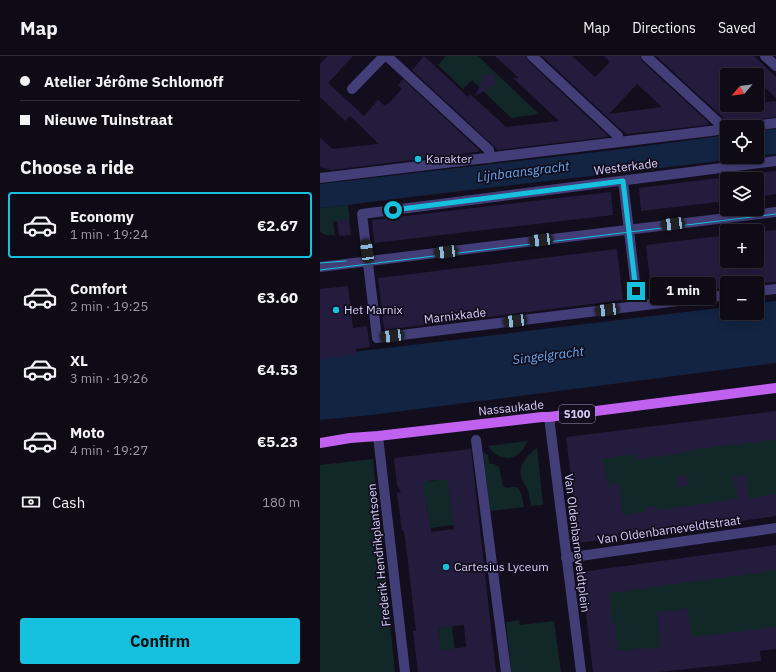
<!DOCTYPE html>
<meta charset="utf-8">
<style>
body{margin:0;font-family:"IBM Plex Sans",sans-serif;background:#1c1823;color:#f1f3f6;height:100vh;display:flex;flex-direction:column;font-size:15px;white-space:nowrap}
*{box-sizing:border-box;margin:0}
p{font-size:13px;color:#9b9aa1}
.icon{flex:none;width:22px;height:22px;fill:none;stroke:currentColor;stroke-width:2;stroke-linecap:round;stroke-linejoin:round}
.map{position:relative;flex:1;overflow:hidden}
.side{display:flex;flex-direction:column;background:#0e0a16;width:320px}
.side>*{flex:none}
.guide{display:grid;align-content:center;height:88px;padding:0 20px;background:#0e0a16}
.needle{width:26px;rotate:242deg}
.buttons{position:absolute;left:400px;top:12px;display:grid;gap:8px}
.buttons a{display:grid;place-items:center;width:44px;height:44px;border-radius:4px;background:#0e0a16;box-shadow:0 2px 10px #0003,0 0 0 1px #2e2b35;font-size:20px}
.end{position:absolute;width:18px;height:18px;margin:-9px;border:5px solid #16c1df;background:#111;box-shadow:0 0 0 2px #111}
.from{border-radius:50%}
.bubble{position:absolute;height:28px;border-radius:4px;background:#0e0a16;box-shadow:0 2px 10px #0003,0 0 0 1px #2e2b35;font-size:13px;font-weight:800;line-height:28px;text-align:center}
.car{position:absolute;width:12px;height:24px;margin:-12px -6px;border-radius:5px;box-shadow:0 0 3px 1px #0007;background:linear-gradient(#222 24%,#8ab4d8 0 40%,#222 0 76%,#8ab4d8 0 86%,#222 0)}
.guide b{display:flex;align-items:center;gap:14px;height:38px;font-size:15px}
.guide b+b{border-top:1px solid #2e2b35}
.guide i{width:10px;height:10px;background:#f1f3f6}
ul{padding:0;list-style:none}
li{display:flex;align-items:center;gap:12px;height:66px;margin:0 8px 6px;padding:0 12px;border:2px solid transparent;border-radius:4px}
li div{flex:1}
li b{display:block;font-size:15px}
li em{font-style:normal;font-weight:800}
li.current{border-color:#16c1df}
li>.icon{width:36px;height:36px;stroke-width:1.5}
h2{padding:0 20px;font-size:18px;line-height:48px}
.pay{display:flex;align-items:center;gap:10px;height:44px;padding:0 20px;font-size:15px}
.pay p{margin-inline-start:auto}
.action{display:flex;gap:8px;margin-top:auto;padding:8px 20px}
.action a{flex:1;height:46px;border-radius:4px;background:#16c1df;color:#111;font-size:16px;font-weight:800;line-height:46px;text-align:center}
header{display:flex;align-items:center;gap:24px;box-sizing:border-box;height:56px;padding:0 20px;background:#0e0a16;border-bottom:1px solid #2e2b35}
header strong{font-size:19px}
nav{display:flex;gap:22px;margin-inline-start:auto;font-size:14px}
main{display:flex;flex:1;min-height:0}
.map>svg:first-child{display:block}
.green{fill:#122727}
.water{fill:#122442}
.building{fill:#241c3d;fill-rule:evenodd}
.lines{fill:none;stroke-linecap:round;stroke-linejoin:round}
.minor{stroke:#433e78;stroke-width:10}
.major{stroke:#c161ef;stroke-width:10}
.tram{stroke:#16c1df;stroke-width:1}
.route{stroke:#16c1df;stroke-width:5}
.poi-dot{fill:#16c1df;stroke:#120e1e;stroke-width:1.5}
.labels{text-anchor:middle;stroke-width:3.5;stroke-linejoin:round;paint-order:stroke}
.shield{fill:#120e1e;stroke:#9b95b8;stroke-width:1}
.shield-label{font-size:11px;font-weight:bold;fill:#d6cffa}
.poi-label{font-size:12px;fill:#d6cffa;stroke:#120e1e;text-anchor:start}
.street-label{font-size:12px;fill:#d6cffa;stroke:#120e1e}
.water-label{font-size:13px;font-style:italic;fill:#68aaf0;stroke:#120e1e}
</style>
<header>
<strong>Map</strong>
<nav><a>Map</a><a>Directions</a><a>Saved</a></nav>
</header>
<main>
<section class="side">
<div class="guide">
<b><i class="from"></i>Atelier Jérôme Schlomoff</b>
<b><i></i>Nieuwe Tuinstraat</b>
</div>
<h2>Choose a ride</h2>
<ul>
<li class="current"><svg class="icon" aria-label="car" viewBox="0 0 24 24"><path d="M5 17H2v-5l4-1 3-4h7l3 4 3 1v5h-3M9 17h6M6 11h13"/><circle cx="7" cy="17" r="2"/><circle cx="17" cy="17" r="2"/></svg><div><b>Economy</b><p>1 min · 19:24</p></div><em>€2.67</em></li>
<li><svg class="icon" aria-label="car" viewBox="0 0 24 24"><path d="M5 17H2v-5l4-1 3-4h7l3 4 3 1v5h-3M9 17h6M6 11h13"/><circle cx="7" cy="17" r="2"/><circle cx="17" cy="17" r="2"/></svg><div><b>Comfort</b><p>2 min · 19:25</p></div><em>€3.60</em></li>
<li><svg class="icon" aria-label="car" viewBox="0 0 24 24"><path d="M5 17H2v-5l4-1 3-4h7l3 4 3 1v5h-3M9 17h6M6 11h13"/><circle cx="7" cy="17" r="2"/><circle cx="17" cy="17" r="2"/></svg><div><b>XL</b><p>3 min · 19:26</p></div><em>€4.53</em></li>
<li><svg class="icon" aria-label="car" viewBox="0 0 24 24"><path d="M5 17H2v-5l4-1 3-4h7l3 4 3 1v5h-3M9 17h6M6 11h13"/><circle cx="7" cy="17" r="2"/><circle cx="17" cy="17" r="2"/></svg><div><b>Moto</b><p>4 min · 19:27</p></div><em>€5.23</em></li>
</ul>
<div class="pay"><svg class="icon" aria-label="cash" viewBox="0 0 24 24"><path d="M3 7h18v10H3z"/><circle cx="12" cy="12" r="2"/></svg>Cash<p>180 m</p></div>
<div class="action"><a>Confirm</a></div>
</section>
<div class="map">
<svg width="456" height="616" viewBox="0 0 456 616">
<rect width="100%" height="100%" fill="#120e1e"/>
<path class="green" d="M126,0H158L219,58L191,62L152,24L143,33L118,9Z
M28,149L30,164L13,166L15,179C9,179 4,180 0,175V151L4,152Z
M456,376V446L274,469L263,401Z
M207,385C201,405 179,408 168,390Z
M217,391L223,449L211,450C210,443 209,435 205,429C204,427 203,425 202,423C196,410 208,400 217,391Z
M163,397H165L168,399L169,407L171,408H174L179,411L183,430C189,435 196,426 200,435C202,439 203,446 204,451L170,455Z
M53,403L75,616H0V409Z
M109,420L110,425L141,421L134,469L110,472L106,448L96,429Z
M456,507V584L292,603L282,531Z
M199,564L200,569L234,565L241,616H191L186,566Z
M132,570L137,614L123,616L118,572Z"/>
<path class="water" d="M456,73V98L437,100V75Z
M407,79V101H431C289,119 146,133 4,152L0,151V128L303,93Z
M456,245V307L51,359L0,364V300L407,251V257H437V247Z"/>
<path class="building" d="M8,0H33L8,27L44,60L58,44L65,50L69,47L82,33L78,29L83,23L159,94L158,96L11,114L0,111V81L12,93L59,88L30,60L25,65L0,41V8Z
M104,0L148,41L150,38L186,71L239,65L193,22H199L175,0H206L208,5L287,79V81L178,94L92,14Z
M222,0H252L275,21L290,6L284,0H320L322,5L388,66V69L307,78L298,71ZM317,28L342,51L289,58Z
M336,0H434L456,21V42L437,24V19H407V51L425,49H437V47L456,45V61L422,65L419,66L409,67Z
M165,18L174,19L176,28L155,40Z
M456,115V138L437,141V117Z
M407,121V145L321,155L319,132Z
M291,136L293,159L54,187L52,164Z
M29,163L31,179L19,180L17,164Z
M456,174V226L437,228V227H407V232L332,241L326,189L407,179V210L423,209L437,207V176Z
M297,193L303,244L64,274L58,222Z
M28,230L33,272L47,270L50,291L36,293V299L0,303V233Z
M456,355V384L377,393L364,395V397L330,402L318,403V398L283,402L288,429L299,428L303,459L326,456L325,451L337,450V454L417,443L414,420L426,419L429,442L456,438V460L259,487L246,381Z
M151,393L176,616H98L93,575H96L87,498L84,475H82L77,437L81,436L77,429L74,402ZM119,424H128L134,473L111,476L109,459H108L106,448L103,425ZM144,569L146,591L121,594L118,572Z
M367,420L368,430L358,432L356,421Z
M456,489V512L452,515L289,537L292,567H295L298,595L341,591L337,556L368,553L371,581L456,571V593L440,595L441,605L339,616H273L261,516Z"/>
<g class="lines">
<path class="minor" d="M67,0L169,94L170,102
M212,0L298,80L299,86
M326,0L400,68L401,74
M445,0L456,10
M32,33L64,0
M423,71L456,67
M0,122L407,73
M303,125L318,250
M0,211L456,156
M437,235L456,233
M407,239L57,282L42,158L456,105
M229,361L261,616
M58,380L85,616
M156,384L186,616
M246,502L456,472"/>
<path class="major" d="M0,387L30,382L58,380L222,361H229L456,332"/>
<path class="tram" d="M0,207L26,205
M0,214L456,158"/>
</g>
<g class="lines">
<path class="route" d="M73,154L303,125L316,235"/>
</g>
<g class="poi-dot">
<circle cx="98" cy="103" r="4"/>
<circle cx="16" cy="254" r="4"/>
<circle cx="126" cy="511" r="4"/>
</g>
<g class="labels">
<rect class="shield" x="239" y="349" width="36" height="18" rx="3"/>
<g class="shield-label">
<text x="257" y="362">S100</text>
</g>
<g class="poi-label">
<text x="106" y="107">Karakter</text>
<text x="24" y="258">Het Marnix</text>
<text x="134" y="515">Cartesius Lyceum</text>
</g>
<g class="street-label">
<text transform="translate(306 111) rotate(-7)" y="4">Westerkade</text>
<text transform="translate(135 260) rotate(-7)" y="4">Marnixkade</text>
<text transform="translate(191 352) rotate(-6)" y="4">Nassaukade</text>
<text transform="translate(349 474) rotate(-8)" y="4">Van Oldenbarneveldtstraat</text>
<text transform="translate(257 487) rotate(83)" y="4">Van Oldenbarneveldtplein</text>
<text transform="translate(59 499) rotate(-96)" y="4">Frederik Hendrikplantsoen</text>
</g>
<g class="water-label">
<text transform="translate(203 115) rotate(-7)" y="5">Lijnbaansgracht</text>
<text transform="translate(228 299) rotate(-7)" y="5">Singelgracht</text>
</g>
</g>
</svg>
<div class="buttons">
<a><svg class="needle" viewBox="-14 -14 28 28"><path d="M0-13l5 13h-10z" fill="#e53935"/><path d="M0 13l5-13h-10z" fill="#9b9aa1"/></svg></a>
<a><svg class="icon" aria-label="locate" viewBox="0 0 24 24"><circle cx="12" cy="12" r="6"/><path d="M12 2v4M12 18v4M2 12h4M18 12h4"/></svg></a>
<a><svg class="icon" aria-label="layers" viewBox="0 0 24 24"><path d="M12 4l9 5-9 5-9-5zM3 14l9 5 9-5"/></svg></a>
<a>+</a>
<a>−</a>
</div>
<i class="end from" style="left:73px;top:154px"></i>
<i class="end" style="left:316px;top:235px"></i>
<div class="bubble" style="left:330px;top:221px;width:66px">1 min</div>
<i class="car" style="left:353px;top:168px;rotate:263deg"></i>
<i class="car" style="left:221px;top:184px;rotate:263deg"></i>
<i class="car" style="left:47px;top:195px;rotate:352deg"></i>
<i class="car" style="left:126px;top:196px;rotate:263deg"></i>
<i class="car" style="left:287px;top:254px;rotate:263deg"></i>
<i class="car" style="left:195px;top:265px;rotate:263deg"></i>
<i class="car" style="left:72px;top:280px;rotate:263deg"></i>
</div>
</main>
